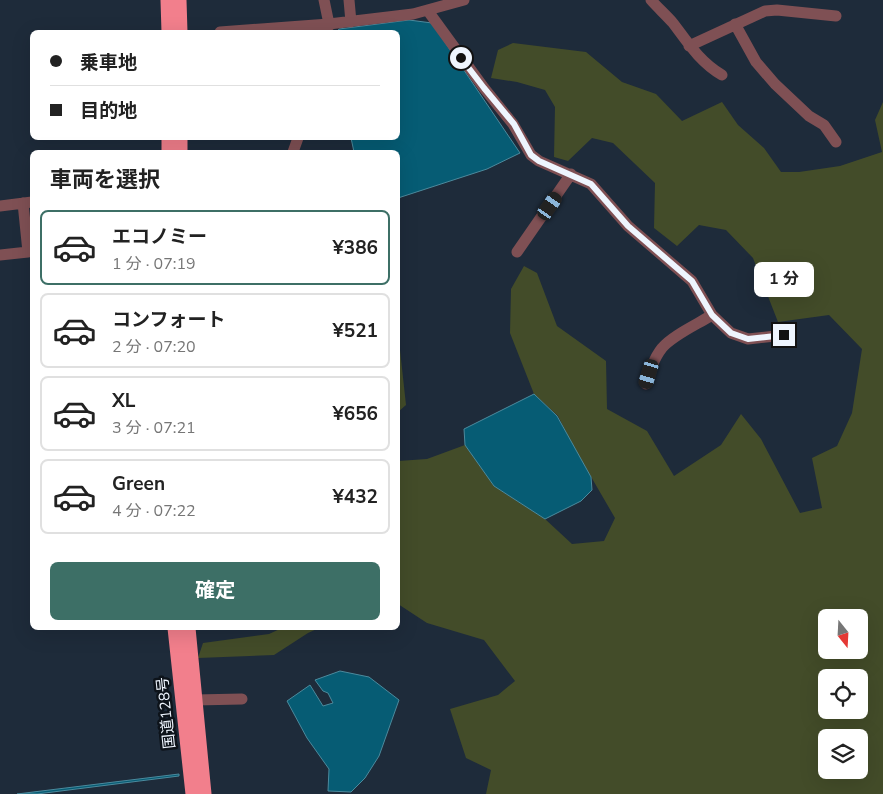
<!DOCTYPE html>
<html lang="ja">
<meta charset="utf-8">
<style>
body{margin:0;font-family:"Nunito Sans","Noto Sans JP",sans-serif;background:#f2f2f2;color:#222;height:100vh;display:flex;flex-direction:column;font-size:19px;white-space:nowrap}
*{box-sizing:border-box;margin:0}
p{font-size:16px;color:#767676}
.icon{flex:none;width:28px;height:28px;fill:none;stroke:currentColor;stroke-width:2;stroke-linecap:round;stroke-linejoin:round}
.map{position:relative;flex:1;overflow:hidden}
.panel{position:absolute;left:30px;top:150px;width:370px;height:480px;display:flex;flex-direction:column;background:#fff;border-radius:8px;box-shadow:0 5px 20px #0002}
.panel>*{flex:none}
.hud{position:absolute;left:30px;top:30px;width:370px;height:110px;border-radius:8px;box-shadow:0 5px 20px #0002;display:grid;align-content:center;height:110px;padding:0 20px;background:#fff}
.needle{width:32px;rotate:162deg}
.controls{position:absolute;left:818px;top:609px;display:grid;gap:10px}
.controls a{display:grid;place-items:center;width:50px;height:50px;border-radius:8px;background:#fff;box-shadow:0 5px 20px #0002;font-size:25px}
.end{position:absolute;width:22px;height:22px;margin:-11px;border:6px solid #eef5fe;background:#111;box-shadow:0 0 0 2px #111}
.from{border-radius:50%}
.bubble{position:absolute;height:35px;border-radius:8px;background:#fff;box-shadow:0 5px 20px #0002;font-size:16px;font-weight:700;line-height:35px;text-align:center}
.car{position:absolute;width:15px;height:30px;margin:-15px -8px;border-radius:6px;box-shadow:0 0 4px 1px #0007;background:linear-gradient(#222 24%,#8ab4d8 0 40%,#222 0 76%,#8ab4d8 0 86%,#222 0)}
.hud b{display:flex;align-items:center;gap:18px;height:48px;font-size:19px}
.hud b+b{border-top:1px solid #e0e0e0}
.hud i{width:12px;height:12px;background:#222}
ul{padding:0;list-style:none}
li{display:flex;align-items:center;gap:15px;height:75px;margin:0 10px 8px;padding:0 10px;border:2px solid #e0e0e0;border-radius:8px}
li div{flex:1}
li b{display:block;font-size:19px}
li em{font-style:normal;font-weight:700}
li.on{border-color:#3d6f66}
li>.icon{width:45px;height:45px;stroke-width:1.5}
h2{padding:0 20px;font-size:22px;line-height:60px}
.cta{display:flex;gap:10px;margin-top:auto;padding:10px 20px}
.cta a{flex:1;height:58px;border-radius:8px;background:#3d6f66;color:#fff;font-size:20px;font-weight:700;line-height:58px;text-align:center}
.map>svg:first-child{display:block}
.green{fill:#434c29;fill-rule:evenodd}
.water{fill:#065c74;stroke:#4c8a9d}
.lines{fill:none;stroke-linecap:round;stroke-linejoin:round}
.minor{stroke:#7f5054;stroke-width:11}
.highway{stroke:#f27f8c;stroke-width:15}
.route{stroke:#eef5fe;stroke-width:6}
.labels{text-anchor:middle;stroke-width:5;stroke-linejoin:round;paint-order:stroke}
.street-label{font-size:15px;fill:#eef5fe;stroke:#0d131a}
</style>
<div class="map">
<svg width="883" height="794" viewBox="0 0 883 794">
<rect width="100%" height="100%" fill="#1e2b3a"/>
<path class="green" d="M513,43L586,52L622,82L656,94L682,121L722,102L738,125L764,148L781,172H799L840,166L882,152L875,120L883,102V794H486L491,770L466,758L450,709L498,695L515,681L484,640L427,623L398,604V461L427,459L465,445L494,486L545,519L572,544L604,541L615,518L572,444L558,416L534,394L510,333L511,289L524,266L537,273L557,326L606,361L607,409L647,431L674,476L721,445L741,414L761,439L800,513L822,508L812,458L837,446L852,413L862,349L829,315L778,322L753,258L726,230L699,225L677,246L654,228L655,183L613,143L592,138L568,161L554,157L555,107L545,90L517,82L491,78L498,50ZM826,618H859V650H826ZM826,678H859V710H826ZM826,738H859V770H826Z
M398,292L399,341L406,405L398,412Z
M282,628H319L308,633L274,655L198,658L203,643L269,634Z"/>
<path class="water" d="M409,20L432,23L520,153L487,169L398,198V152H354L351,138H398V32H337L339,29Z
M534,394L557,416L591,477L592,490L581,501L545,519L494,486L465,445L464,429Z
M340,671L369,677L399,700L379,756L365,778L351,792L328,791L329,769L307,738L287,701L310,685L323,706L333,703L328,693L323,691L315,680Z
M179,774V776L37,794H17Z"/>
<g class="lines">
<path class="minor" d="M324,0L329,24L327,32
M349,0L351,22
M651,0C658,8 666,15 673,23C688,43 700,62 722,75
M428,11L484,88L513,124L531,155L539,161L591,184L628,226L692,281L712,315L731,333L748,339L784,335
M735,24L756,62L775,84L809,116L824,125L836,142
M220,32L329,24L413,14L464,0
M689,46L765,11L777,10L836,16
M293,152L298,138
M0,206L32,202
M517,252L571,174
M0,255L28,252L23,203
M646,384C650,371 654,358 662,348C673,335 698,324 712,315
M195,700L242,699"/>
<path class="highway" d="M168,0L169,32
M179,0L180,32
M169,152V138
M180,152V138
M175,628L193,794
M188,628L204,794"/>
</g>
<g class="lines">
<path class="route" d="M461,58L484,88L514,124L531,155L539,161L591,184L628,226L692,281L712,315L731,333L748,339L784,335"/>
</g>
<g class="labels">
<g class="street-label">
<text transform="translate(166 713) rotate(-96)" y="5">国道128号</text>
</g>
</g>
</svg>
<div class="controls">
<a><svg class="needle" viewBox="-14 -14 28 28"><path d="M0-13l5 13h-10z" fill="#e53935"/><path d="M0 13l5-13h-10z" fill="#767676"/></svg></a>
<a><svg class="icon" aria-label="locate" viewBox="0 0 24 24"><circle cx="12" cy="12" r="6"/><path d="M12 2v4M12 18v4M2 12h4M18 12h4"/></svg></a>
<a><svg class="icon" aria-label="layers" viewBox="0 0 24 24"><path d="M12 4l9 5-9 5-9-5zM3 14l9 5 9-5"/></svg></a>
</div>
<i class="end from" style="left:461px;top:58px"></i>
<i class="end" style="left:784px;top:335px"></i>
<div class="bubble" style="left:754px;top:262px;width:60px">1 分</div>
<i class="car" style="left:550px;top:206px;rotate:35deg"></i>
<i class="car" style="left:649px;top:374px;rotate:197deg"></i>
<div class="hud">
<b><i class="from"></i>乗車地</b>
<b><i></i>目的地</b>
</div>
<section class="panel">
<h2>車両を選択</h2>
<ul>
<li class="on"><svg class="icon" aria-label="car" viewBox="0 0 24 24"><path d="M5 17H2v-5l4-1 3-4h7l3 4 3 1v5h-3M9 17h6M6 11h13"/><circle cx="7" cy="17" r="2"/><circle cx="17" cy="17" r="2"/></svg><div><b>エコノミー</b><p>1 分 · 07:19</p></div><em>¥386</em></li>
<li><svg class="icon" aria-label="car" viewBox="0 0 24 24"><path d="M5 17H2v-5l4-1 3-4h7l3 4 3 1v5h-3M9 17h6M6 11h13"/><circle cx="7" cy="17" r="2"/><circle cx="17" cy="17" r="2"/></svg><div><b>コンフォート</b><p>2 分 · 07:20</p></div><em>¥521</em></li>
<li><svg class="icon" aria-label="car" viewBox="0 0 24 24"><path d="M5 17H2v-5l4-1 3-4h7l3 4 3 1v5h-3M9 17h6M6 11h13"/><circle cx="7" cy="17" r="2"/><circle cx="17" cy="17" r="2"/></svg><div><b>XL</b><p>3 分 · 07:21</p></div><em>¥656</em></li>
<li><svg class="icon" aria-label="car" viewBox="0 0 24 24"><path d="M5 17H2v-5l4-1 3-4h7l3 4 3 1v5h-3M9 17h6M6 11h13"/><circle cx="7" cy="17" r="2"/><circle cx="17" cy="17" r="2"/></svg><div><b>Green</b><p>4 分 · 07:22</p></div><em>¥432</em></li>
</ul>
<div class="cta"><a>確定</a></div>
</section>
</div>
